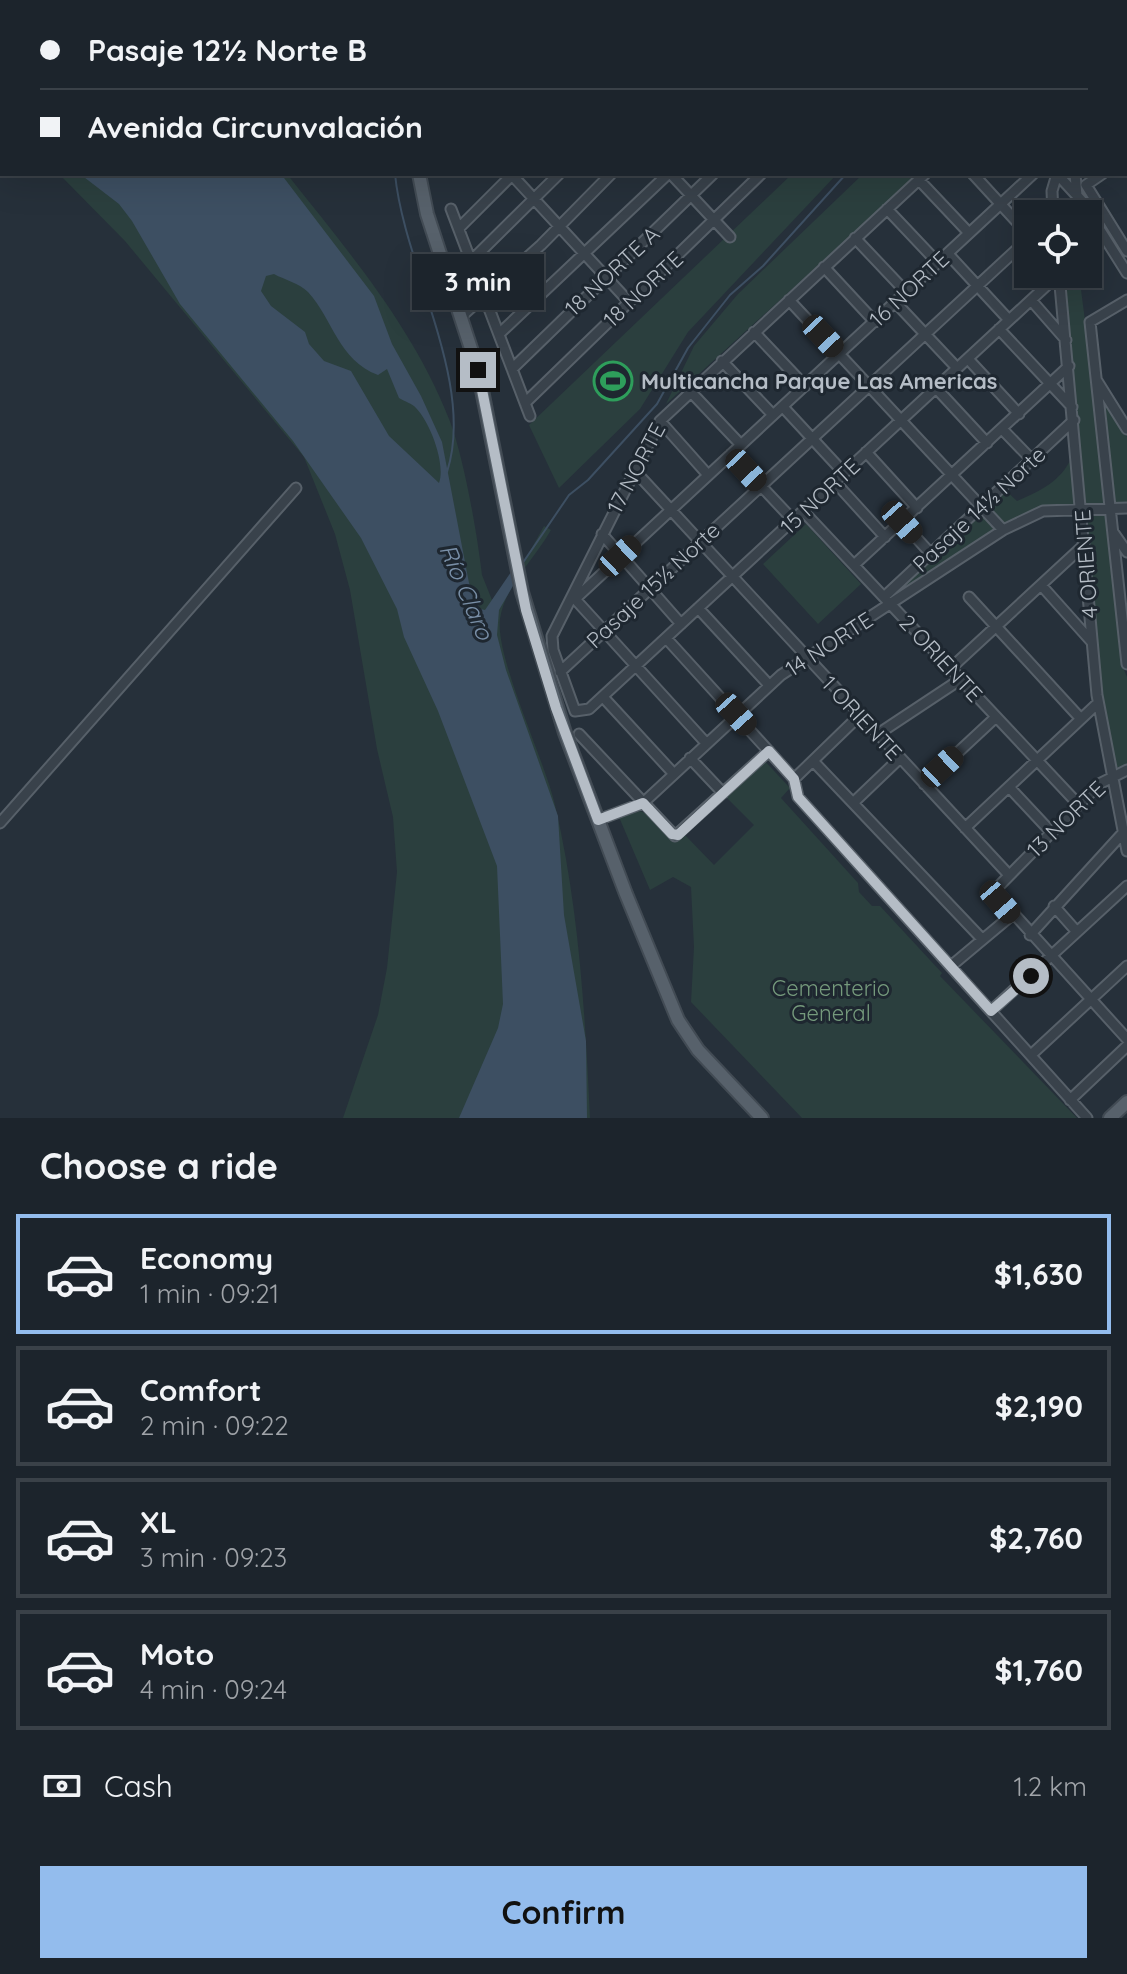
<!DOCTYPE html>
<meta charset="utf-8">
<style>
body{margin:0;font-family:Quicksand,sans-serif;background:#252c34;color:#f1f3f6;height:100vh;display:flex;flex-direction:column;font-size:30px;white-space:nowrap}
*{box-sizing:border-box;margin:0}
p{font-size:26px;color:#a0a4a9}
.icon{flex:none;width:44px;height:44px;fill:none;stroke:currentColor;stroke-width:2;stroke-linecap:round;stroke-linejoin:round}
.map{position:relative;height:1118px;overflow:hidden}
.sheet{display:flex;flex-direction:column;background:#1c242c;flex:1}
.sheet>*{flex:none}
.guide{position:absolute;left:0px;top:0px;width:1128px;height:176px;box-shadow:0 8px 32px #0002,0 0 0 2px #3a4148;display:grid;align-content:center;height:176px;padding:0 40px;background:#1c242c}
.tools{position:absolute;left:1014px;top:200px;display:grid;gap:16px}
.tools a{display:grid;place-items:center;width:88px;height:88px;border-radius:0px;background:#1c242c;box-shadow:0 8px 32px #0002,0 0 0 2px #3a4148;font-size:40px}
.end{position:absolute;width:36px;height:36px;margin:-18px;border:10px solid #b5bdc6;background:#111;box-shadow:0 0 0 4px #111}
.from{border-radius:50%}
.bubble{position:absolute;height:56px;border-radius:0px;background:#1c242c;box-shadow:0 8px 32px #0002,0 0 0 2px #3a4148;font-size:26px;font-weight:700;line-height:56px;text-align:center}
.car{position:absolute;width:24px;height:48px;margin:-24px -12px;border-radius:10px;box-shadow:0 0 6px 2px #0007;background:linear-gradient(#222 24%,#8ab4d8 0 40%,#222 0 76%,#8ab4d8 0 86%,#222 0)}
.guide b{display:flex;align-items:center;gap:28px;height:76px;font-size:30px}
.guide b+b{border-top:2px solid #3a4148}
.guide i{width:20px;height:20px;background:#f1f3f6}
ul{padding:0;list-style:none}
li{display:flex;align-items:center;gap:24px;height:120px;margin:0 16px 12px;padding:0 24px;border:4px solid #3a4148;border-radius:0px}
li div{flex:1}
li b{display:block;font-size:30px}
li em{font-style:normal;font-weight:700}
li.current{border-color:#93bced}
li>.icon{width:72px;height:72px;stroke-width:1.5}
h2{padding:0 40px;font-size:36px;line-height:96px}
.pay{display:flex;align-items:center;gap:20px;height:88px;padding:0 40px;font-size:30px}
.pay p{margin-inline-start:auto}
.primary-button{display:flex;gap:16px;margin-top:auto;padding:16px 40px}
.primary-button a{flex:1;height:92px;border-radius:0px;background:#93bced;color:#111;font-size:32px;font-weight:700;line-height:92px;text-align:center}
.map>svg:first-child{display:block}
.green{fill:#2b3f3e}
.water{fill:#3d4f62;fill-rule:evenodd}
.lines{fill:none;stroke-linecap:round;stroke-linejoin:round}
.stream{stroke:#3d4f62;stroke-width:2}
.minor-casing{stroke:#576069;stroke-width:13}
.major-casing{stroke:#424b54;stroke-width:16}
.minor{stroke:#39424b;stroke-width:9}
.major{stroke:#57616b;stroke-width:12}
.route{stroke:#b5bdc6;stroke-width:10}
.labels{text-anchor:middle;stroke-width:6;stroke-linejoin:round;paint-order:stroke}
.street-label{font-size:22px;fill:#b5bdc6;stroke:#1e2730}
.poi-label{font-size:22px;font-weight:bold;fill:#b5bdc6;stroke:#1e2730;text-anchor:start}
.park-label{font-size:22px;fill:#759a7c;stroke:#1e2730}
.water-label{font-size:24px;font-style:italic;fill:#798fa7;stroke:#1e2730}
</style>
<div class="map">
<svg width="1127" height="1118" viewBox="0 0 1127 1118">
<rect width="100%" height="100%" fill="#26303a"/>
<path class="green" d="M59,174H287C348,251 413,327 449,419C464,457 477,533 482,575L492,600L525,560L544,526L551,530C536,557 504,587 500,619C495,657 545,761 555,805C579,908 585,1012 590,1118H343L378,1015L387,968L397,872L393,817L377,749L350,590L335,534L304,457L125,241Z
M792,174H837L688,332L640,409L559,488L529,425Z
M863,174H918L666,404L694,346L738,294Z
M1062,274H1079L1093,383L1127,437V503L1106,504L1122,665L1127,677V765L1120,768L1114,765L1101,700Z
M1072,457L1077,509L1033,512L891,601L887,596L1003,488L1017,501C1042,490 1060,482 1072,457Z
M806,524L861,584L818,624L763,564Z
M762,758L790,788L781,798L858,883L859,892L872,906H880L942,973L940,976L1077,1118H802L691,1002L694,947L691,887L673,877L650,890L619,817L640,811L645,813L676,842L685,835L714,865L754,825L725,796Z"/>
<path class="water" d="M80,174H281L374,296L392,344L421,396L442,442L469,583L480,609L485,610L511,572L514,584L499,610L497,635L506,670L558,816L564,915L586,1041L587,1118H459L498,1028L503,1004L497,866L438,711L404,637L397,609L361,538L293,441L180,304L132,221L119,204ZM274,274C285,280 299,283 308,292C333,319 338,360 378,375L387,369L399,398C405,402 412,403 416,408C430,422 446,464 439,483L389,436L351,371L324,361L309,344L305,332L271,306L261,291L266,276Z"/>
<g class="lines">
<path class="stream" d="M360,0V2
M1126,47H1127
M395,174C404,267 476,382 447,472
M522,564L569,495L588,480L657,404L688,348L730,295L763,266L846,174"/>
<g class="minor-casing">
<path id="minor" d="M502,0L504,2
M670,0L672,2
M859,0L862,2
M895,0L897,2
M956,0L958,2
M1063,0L1064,2
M1084,0L1085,2
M1113,0L1114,2
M444,1L445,2
M556,2L558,0
M624,2L626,0
M683,2L685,0
M729,2L731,0
M781,2L783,0
M832,2L834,0
M945,2L947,0
M1126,27H1127
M1126,64H1127
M1126,118H1127
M1126,132L1127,134
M1126,159L1127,158
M511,174L629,302
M671,174L730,237
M925,174L660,421L552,636L553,650L575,711L589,709L1059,274
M973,174L1028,234
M1075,174L1077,196
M1102,174L1086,185L1127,251
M919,180L969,233
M451,209L530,416
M887,209L938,263
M1053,214L1052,191L1057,174L1081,200L1127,273
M459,228L513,174
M855,238L906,292
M948,254L1009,320
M471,261L559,174
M824,267L875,322
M1059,274L1097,695L1127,851
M789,300L1003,530
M1031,300L1066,340
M1127,300L1090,322L1127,664
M895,302L957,368
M463,315L541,245L611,174
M999,329L1072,407
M754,332L805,386
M499,334L668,174
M968,359L1019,414
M722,361L773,415
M512,369L713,174
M1097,381L1127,429
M936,388L987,443
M690,391L741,445
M525,403L761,174
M783,407L844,473
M660,421L708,475
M1002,429L1032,460
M866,452L917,508
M731,454L793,520
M633,469L1009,875
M835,482L885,537
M803,511L1079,805
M902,522L931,554
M1113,532L1127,552
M602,534L681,624
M854,565L1069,366
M1041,585L1091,641
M884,597L1074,420
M969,597L1081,719
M698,608L769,685
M666,638L794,779L798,797L1087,1118
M951,668L1084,545
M560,672L1028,239
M603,697L674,774
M579,734L675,836L769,751
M878,734L961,679
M706,743L575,599L1033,174
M690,758L723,793
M813,761L982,939
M1127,770L1099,784L999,886L996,894L1127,1039
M794,779L860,715
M924,784L996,717
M1009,787L1052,833
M853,803L900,758
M598,820L643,803L781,675L1003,530L1043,511L1127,508
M0,823L296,488
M965,828L1098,703
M1054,906L1077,932
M1030,935L1122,834
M951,966L1012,915
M991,1011L1127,886
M1031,1055L1127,966
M1070,1100L1127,1046"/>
</g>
<g class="major-casing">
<path id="major" d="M416,0L417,2
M419,174L427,214L478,370L522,592L565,733L626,894L678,1020L698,1050L762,1118
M1110,1118L1127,1102"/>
</g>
<use href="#minor" class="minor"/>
<use href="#major" class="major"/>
</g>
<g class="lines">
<path class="route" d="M478,370L526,610L556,708L598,820L643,803L672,834L678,835L769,751L794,779L798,797L991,1011L1031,976"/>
</g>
<defs>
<g id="stadium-ring" transform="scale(2)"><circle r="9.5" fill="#1e2730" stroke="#2e9e5b" stroke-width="1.5"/><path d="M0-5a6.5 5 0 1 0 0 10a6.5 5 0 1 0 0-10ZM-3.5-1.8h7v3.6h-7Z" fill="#2e9e5b"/></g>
</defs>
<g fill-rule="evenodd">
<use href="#stadium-ring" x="613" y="381"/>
</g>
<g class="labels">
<g class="street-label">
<text transform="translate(612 271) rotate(-43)" y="8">18 NORTE A</text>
<text transform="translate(643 289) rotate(-43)" y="8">18 NORTE</text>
<text transform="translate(909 289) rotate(-43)" y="8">16 NORTE</text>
<text transform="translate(636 468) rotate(-62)" y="8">17 NORTE</text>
<text transform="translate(820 496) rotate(-43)" y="8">15 NORTE</text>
<text transform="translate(979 509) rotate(-43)" y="8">Pasaje 14½ Norte</text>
<text transform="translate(1086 564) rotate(-94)" y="8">4 ORIENTE</text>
<text transform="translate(653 585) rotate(-43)" y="8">Pasaje 15½ Norte</text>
<text transform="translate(829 644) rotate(-33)" y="8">14 NORTE</text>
<text transform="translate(941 658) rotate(47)" y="8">2 ORIENTE</text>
<text transform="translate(862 718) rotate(47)" y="8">1 ORIENTE</text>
<text transform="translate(1066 819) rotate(-44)" y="8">13 NORTE</text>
</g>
<g class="poi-label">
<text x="641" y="389">Multicancha Parque Las Americas</text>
</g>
<g class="park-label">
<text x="831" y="996">Cementerio<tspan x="831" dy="25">General</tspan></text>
</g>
<g class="water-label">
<text transform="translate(466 592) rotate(67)" y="8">Río Claro</text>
</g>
</g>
</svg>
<div class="tools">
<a><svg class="icon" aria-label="locate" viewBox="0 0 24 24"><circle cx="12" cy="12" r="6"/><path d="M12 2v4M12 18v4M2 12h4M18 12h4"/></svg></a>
</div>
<i class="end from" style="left:1031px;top:976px"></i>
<i class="end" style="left:478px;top:370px"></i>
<div class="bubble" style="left:412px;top:254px;width:132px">3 min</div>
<i class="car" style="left:823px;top:336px;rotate:137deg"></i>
<i class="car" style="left:746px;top:470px;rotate:137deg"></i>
<i class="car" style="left:902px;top:522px;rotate:138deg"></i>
<i class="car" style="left:620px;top:556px;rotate:47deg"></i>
<i class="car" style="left:736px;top:714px;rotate:138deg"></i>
<i class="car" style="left:942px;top:767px;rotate:47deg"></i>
<i class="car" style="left:1000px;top:902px;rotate:139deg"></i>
<div class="guide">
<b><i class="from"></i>Pasaje 12½ Norte B</b>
<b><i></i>Avenida Circunvalación</b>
</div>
</div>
<section class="sheet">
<h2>Choose a ride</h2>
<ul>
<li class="current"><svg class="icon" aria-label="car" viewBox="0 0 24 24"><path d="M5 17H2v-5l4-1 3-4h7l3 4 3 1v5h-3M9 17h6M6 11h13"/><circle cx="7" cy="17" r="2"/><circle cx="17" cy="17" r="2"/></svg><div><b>Economy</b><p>1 min · 09:21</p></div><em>$1,630</em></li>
<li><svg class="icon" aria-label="car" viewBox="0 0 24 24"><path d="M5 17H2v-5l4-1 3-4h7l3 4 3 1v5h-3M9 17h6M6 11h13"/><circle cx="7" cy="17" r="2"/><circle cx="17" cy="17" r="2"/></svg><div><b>Comfort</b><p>2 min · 09:22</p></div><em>$2,190</em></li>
<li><svg class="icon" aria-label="car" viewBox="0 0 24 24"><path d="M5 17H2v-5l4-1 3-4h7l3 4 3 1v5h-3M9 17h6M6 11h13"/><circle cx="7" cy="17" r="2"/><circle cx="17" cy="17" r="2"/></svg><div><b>XL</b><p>3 min · 09:23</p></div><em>$2,760</em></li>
<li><svg class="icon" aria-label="car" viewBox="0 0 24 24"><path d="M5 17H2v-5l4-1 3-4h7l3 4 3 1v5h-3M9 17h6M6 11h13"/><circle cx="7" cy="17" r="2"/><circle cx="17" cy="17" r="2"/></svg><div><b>Moto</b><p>4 min · 09:24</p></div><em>$1,760</em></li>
</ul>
<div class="pay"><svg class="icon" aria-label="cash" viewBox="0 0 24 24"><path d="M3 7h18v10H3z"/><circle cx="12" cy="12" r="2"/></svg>Cash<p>1.2 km</p></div>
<div class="primary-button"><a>Confirm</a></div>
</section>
